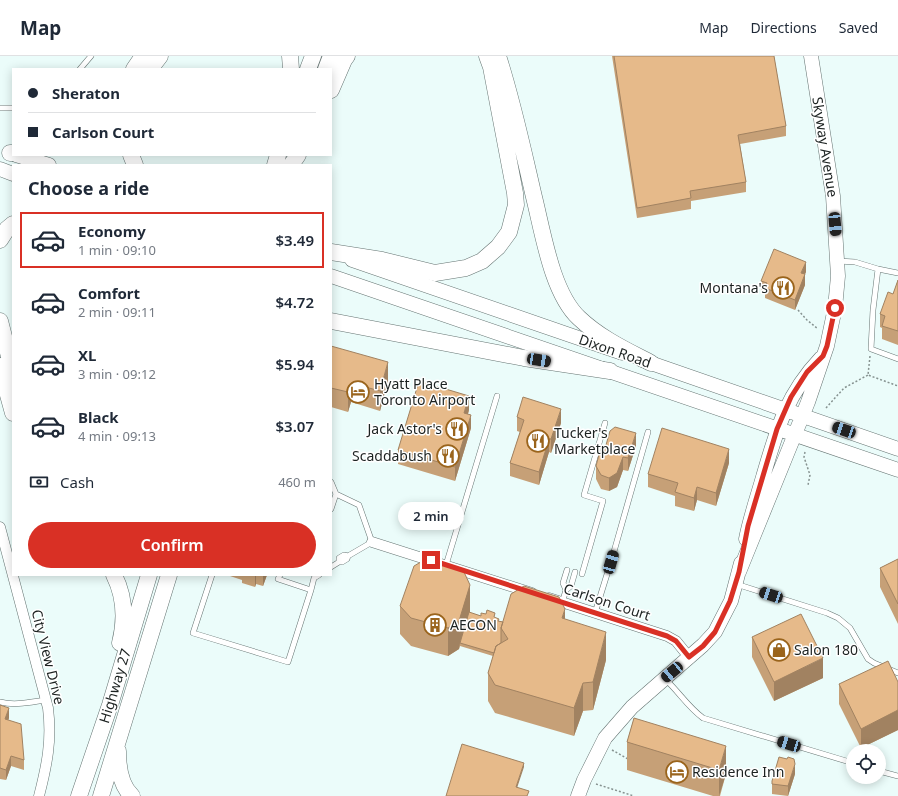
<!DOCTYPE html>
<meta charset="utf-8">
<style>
body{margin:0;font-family:"Noto Sans",sans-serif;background:#f6f6f7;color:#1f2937;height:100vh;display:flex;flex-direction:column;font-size:15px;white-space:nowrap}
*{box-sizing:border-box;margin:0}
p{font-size:13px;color:#747a83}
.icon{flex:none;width:22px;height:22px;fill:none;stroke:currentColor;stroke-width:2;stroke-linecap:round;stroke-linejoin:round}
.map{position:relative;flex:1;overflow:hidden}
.sheet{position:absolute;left:12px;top:108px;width:320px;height:412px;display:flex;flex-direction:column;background:#fff;border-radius:0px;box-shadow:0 2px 10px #0003}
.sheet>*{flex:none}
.banner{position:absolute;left:12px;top:12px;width:320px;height:88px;border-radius:0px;box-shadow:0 2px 10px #0003;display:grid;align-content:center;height:88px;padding:0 16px;background:#fff}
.tools{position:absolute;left:846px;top:688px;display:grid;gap:8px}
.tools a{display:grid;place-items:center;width:40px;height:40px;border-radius:50%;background:#fff;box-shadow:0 2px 10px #0003;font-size:20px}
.end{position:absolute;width:18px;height:18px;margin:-9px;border:5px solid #d93025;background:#fff;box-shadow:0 0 0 2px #fff}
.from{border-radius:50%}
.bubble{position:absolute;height:28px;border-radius:14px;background:#fff;box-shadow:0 2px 10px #0003;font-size:13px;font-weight:600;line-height:28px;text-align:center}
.car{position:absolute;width:12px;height:24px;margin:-12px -6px;border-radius:5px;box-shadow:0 0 3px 1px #0007;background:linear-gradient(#222 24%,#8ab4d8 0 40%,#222 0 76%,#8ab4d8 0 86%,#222 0)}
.banner b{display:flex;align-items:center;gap:14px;height:38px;font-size:15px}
.banner b+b{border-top:1px solid #e0e1e3}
.banner i{width:10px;height:10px;background:#1f2937}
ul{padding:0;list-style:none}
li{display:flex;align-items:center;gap:12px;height:56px;margin:0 8px 6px;padding:0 8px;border:2px solid transparent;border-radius:0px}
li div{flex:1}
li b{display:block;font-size:15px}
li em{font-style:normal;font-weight:600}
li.current{border-color:#d93025}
li>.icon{width:36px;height:36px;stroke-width:1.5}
h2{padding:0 16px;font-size:18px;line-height:48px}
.pay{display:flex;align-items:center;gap:10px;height:44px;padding:0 16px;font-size:15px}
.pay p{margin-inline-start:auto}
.cta{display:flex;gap:8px;margin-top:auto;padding:8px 16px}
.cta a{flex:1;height:46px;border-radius:24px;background:#d93025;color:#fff;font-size:16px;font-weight:600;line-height:46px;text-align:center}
header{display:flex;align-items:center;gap:24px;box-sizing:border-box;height:56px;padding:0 20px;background:#fff;border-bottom:1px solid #e0e1e3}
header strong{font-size:19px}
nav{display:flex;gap:22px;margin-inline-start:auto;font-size:14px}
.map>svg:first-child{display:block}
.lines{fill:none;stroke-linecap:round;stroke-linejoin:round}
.lane-casing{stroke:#657472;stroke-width:6}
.street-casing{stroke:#657472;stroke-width:11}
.secondary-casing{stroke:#657472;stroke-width:15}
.primary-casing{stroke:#657472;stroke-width:17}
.path{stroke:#869290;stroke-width:1.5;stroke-dasharray:2 2;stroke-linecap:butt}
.lane{stroke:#fff;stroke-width:5}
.street{stroke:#fff;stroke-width:10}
.secondary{stroke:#fff;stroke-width:14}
.primary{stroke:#fff;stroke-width:16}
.wall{fill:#c6a077}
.shaded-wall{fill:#a18261}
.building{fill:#e6ba8a;stroke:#a18261}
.route{stroke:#d93025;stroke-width:5}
.labels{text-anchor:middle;stroke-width:3;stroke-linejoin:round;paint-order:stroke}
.street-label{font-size:14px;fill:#1c2221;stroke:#fff}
.poi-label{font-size:14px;fill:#1c2221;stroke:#fff;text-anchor:start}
</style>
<header>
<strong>Map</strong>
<nav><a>Map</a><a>Directions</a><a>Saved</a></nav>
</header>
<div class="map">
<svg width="898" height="740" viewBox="0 0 898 740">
<rect width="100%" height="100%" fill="#ebfcfa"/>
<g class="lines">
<g class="lane-casing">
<path id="lane" d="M80,13L91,0
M0,52H13
M838,205L855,206L878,213L873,254L871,293L898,303
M878,213L898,217
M331,426L336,438L359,449L372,486L348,500L344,499L339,502V506L331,511
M331,453L336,438
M339,506H342L347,503L348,500
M446,509L497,340
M582,518L603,445L584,439L605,367
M212,519L193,577L288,606L311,534
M280,519L278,523L311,534L314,522L319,519
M736,528L827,557L838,562L850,572L868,603L874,607L898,617
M566,534L563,527L567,514
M562,547L566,534L571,530L575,516
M595,557L613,499L648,376
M666,624C679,636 688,651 703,662L853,707
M0,646C15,650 31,646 46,644
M879,715L898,720"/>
</g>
<g class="street-casing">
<path id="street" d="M0,471L48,652C52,684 47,709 39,740
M372,486L532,537
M549,542L667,580L676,585L689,601"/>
</g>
<g class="secondary-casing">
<path id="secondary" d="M16,99L49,109
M0,113L13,118
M352,204L622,297
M331,220L898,414
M642,304L898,393
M746,483C750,462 757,442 763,421C777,373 786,339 821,302
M739,516L808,346L827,290L835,252L838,220L833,140L811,0
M578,740L584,724L605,682L632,651L703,589L715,576L731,545L741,507"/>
</g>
<g class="primary-casing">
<path id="primary" d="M290,0L291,13
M498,0C513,46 523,94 534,141C543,177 552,237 579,262C600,282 626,294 651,307
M134,13L143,0
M150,13L160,0
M308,13L313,0
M326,13L331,0
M331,34L344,4L347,0
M10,97H13
M131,99L135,109
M275,109L278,99
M291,109L298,99
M0,184L7,173L13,168
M331,196L382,204L435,217L466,212L482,205L498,191L509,176L516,149L515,137L491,11L487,0
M0,265L13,316
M331,265L524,302L610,315
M0,310L13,357
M114,519C125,541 126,563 120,587
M118,695C118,710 120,729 132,740
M79,740L110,649L149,519
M101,740L169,519"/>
</g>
<path class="path" d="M798,254L807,264L818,273
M870,300L868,319L898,330
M826,352L844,332L868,319
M805,396L804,401L810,419L808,429
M612,694L628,703
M596,728L634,740"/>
<use href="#lane" class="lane"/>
<use href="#street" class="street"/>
<use href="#secondary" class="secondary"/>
<use href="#primary" class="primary"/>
</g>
<path class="wall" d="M612,0H774L786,70V80L740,88L746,126V136L691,145V153L637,162Z
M806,216L805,218V229L795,254L765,242V237L761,235V225Z
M898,224V289L882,283V272L880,271V258L893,238Z
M331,290L388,325L380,355L351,346L348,356L331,351Z
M469,354L468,358L471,372L455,425L398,408V394Z
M517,361L561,367L551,397L549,396L539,429L510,420V407L520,376L517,375Z
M636,390L628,415L623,414L617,431L609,435L601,433L596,423V410Z
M729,407L716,450L697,444L694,455L675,450V440L648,431V418Z
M898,503V568L880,531V512Z
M230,519H267L263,530L256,528L255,531L242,527V524L230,520Z
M400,550L470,557L503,566L565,563L606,604L593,654L583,655L574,680L495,657L488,645V617L493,600L460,590L459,593L448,600L411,590L400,578Z
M752,581L823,622L774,645L752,601Z
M898,626V674L861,692L839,648V628Z
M0,649L9,662L8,664L24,704V714L11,710L6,724L0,723Z
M634,662L726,718L720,740H713L627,714V686Z
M795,718L788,740L772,738V725Z"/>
<path class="shaded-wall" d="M806,206V216L801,227V217Z
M805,218V229L795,254V244Z
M388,306V325L380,355V335Z
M351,327V346L348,356V336Z
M469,340V354L464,370V357Z
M561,353V367L551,397V383Z
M471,359V372L455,425V411Z
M636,377V390L628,415V402Z
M549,383V396L539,429V416Z
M729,393V407L716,450V437Z
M623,401V414L617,431L609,435V422Z
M697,431V444L694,455V442Z
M255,519H256V528L255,531Z
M263,519H267L263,530Z
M470,529V557L460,587L459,593L448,600V572Z
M565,553V582L562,562Z
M606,576V604L593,654V626Z
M823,602V622L774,645V626Z
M583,627V655L574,680V652Z
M9,652V662L5,673V663Z
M898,654V674L861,692V673Z
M726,690V718L719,740V714Z
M11,700V710L6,724V714Z
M524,707V711L516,735V731Z
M795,708V718L788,740V730Z"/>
<path class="building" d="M614,0H774L786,70L738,79L746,126L690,135L691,142L637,152Z
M774,193L806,206L801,217L805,218L795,244L765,232L767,227L761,225Z
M898,224V275L882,270L885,260L880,258L888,236L893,238Z
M331,290L388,306L380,335L351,327L348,336L331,332Z
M419,325L469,340L464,357L471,359L455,411L398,394Z
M523,341L561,353L551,383H549L539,416L510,407L524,364L517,361Z
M615,371L636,377L628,402L623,401L617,417L609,422L601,419L596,410L600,395L604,396L610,375Z
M662,372L729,393L716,437L697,431L694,442L675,436L678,427L648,418Z
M426,503L464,516L470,529L459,565L448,572L411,562L400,550L414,510Z
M898,503V548L880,512Z
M524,530L559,541L565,553L562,562L606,576L593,626L583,627L574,652L495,629L488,617L496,590L508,583L501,572L511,538Z
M487,554L495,557L494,561L499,563L498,565L503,566L501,572V587L496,590L494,597L460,587L469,556L481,560V557L486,558Z
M801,558L823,602L774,626L752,581Z
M888,605L898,626V654L861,673L839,628Z
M0,649L9,652L5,663L21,668L24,704L11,700L6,714L0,712Z
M634,662L726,690L719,714L627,686Z
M462,688L524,707L516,731L529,735L527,740H446Z
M779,701L787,703L788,701L794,703L795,708L788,730L772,728V725Z"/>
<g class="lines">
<path class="route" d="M431,504L667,580L676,585L689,601L703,590L715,576L730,545L739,516L748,470L777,373L791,341L807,316L823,300L827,290L835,252"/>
</g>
<defs>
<g id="restaurant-ring" transform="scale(1.15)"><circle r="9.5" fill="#fff" stroke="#9a641c" stroke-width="1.5"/><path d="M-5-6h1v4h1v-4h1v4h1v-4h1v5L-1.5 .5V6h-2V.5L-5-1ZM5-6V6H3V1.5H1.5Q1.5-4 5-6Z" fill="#9a641c"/></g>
<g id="hotel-ring" transform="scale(1.15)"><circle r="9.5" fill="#fff" stroke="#9a641c" stroke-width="1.5"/><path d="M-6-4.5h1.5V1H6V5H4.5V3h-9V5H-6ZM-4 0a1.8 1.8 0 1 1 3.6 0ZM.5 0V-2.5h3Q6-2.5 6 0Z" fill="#9a641c"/></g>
<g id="building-ring" transform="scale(1.15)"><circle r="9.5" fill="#fff" stroke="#9a641c" stroke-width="1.5"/><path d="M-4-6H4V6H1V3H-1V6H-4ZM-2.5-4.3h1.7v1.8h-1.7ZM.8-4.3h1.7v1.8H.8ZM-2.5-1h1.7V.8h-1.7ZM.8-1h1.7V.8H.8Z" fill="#9a641c"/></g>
<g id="shop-ring" transform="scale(1.15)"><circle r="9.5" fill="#fff" stroke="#9a641c" stroke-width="1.5"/><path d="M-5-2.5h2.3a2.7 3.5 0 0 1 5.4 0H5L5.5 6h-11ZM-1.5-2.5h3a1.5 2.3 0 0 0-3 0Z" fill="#9a641c"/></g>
</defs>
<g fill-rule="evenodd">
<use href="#restaurant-ring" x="783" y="232"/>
<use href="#hotel-ring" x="358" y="336"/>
<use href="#restaurant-ring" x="457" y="373"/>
<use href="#restaurant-ring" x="538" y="385"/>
<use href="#restaurant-ring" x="448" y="400"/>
<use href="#building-ring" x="435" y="569"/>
<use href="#shop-ring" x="779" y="594"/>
<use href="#hotel-ring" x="677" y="716"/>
</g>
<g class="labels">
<g class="street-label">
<text transform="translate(825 91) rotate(81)" y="5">Skyway Avenue</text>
<text transform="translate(615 295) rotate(19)" y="5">Dixon Road</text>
<text transform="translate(607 546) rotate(18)" y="5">Carlson Court</text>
<text transform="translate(48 601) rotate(76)" y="5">City View Drive</text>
<text transform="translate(115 630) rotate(-73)" y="5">Highway 27</text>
</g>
<g class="poi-label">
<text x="768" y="237" text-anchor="end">Montana's</text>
<text x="374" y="333">Hyatt Place<tspan x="374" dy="16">Toronto Airport</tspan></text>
<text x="442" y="378" text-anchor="end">Jack Astor's</text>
<text x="554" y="382">Tucker's<tspan x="554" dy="16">Marketplace</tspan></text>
<text x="432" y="405" text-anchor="end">Scaddabush</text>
<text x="450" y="574">AECON</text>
<text x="794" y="599">Salon 180</text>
<text x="692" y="721">Residence Inn</text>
</g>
</g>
</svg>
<div class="tools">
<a><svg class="icon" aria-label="locate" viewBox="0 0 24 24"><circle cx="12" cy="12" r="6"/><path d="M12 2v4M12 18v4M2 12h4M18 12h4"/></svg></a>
</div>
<i class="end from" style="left:835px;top:252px"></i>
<i class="end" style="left:431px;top:504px"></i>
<div class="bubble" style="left:398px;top:446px;width:66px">2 min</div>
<i class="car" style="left:835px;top:168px;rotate:175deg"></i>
<i class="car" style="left:539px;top:304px;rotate:99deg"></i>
<i class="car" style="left:844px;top:374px;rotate:289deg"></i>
<i class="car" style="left:611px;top:506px;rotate:16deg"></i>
<i class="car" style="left:771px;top:539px;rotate:288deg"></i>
<i class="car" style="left:672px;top:616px;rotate:230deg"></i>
<i class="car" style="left:789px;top:688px;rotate:287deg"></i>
<div class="banner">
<b><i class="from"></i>Sheraton</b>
<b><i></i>Carlson Court</b>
</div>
<section class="sheet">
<h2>Choose a ride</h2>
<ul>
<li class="current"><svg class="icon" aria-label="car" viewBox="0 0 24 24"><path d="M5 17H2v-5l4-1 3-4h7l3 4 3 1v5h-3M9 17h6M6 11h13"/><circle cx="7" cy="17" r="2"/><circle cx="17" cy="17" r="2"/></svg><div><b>Economy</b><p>1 min · 09:10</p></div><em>$3.49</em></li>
<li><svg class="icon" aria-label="car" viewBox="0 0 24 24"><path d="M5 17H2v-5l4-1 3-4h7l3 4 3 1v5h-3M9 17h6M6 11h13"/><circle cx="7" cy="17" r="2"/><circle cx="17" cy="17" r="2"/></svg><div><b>Comfort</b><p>2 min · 09:11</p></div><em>$4.72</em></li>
<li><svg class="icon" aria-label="car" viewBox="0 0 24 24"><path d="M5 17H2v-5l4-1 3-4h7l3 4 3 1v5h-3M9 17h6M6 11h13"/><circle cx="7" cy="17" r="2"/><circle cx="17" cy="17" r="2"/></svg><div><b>XL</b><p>3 min · 09:12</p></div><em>$5.94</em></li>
<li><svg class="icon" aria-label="car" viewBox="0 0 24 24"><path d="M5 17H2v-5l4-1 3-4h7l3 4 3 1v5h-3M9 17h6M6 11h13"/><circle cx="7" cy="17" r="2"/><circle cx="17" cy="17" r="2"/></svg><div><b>Black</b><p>4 min · 09:13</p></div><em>$3.07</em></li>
</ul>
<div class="pay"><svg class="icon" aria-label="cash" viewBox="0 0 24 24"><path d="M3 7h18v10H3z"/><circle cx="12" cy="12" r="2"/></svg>Cash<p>460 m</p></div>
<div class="cta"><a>Confirm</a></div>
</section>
</div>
